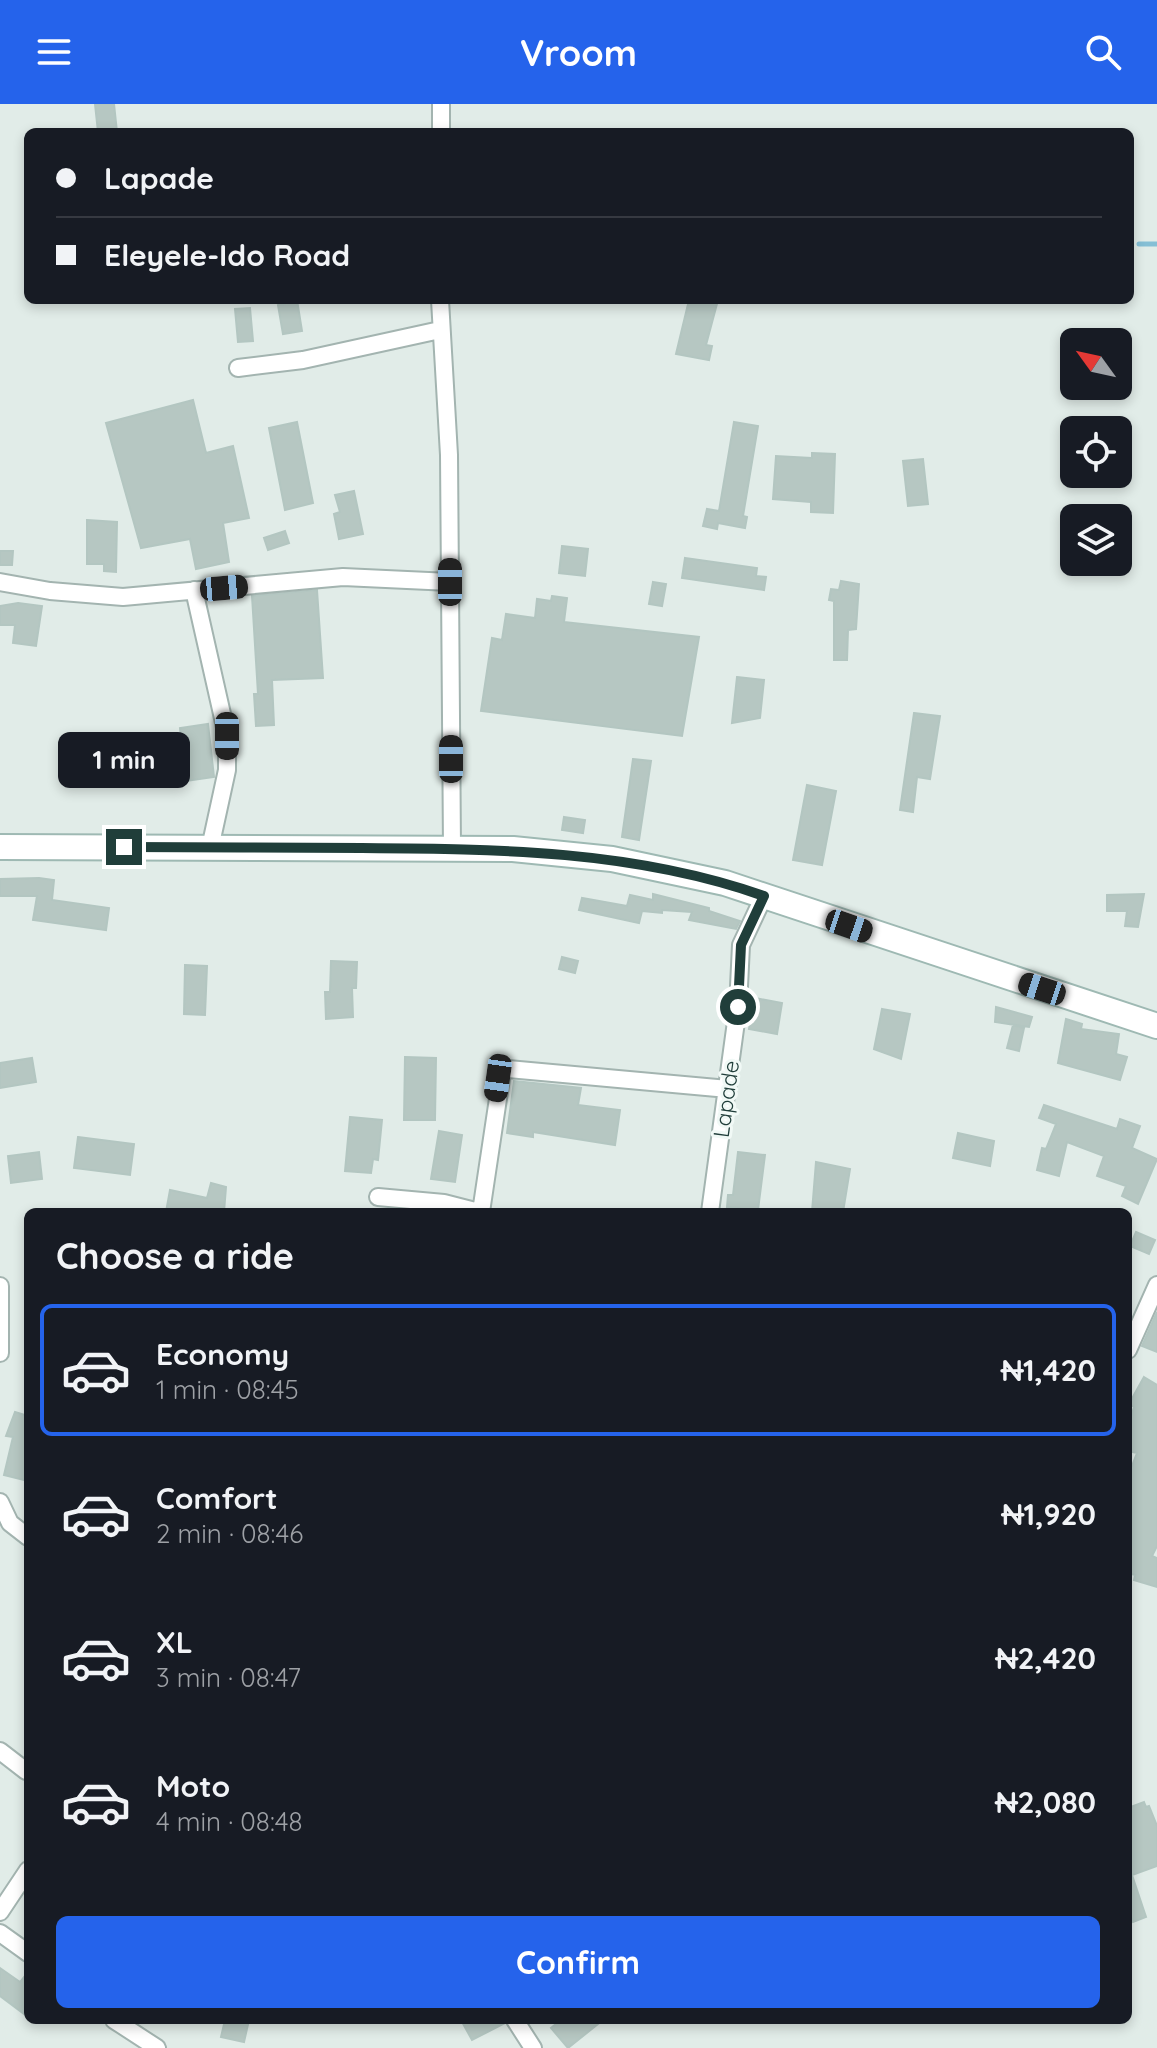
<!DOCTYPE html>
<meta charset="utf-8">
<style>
body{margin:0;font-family:Quicksand,sans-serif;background:#242831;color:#f1f3f6;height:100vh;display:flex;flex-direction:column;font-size:30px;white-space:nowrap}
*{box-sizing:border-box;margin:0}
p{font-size:26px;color:#9ea1a6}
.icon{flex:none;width:44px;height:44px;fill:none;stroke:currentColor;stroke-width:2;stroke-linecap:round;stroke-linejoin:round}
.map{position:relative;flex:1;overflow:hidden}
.sheet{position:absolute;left:24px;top:1104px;width:1108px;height:816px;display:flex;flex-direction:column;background:#171b24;border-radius:12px;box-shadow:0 4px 12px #0003}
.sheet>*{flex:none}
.top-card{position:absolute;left:24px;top:24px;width:1110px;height:176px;border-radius:12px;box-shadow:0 4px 12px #0003;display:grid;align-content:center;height:176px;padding:0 32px;background:#171b24}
.needle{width:52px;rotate:303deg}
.controls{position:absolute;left:1060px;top:224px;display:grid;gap:16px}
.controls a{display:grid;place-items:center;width:72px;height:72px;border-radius:12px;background:#171b24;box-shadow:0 4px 12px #0003;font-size:40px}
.end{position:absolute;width:36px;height:36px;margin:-18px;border:10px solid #203e3a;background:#fff;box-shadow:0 0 0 4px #fff}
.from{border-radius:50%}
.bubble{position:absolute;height:56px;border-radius:12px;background:#171b24;box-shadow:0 4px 12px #0003;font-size:26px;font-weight:700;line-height:56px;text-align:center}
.car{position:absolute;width:24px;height:48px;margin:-24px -12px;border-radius:10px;box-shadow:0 0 6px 2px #0007;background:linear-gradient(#222 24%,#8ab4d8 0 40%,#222 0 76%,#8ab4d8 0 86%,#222 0)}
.top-card b{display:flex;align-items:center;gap:28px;height:76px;font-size:30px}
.top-card b+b{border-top:2px solid #363941}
.top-card i{width:20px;height:20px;background:#f1f3f6}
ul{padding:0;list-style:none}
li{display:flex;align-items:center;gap:24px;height:132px;margin:0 16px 12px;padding:0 16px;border:4px solid transparent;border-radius:12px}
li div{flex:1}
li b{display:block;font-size:30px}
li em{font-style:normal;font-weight:700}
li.active{border-color:#2563eb}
li>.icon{width:72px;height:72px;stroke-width:1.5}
h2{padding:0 32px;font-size:36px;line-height:96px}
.action{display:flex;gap:16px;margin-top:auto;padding:16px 32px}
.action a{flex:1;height:92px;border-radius:12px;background:#2563eb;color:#fff;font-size:32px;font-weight:700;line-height:92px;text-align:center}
header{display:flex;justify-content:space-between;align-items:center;height:104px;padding:0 32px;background:#2563eb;color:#fff;font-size:36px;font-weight:700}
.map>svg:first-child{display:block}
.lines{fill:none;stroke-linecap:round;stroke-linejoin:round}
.stream{stroke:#85bfd5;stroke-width:5}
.building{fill:#b6c7c2;stroke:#b3c6c1;stroke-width:2}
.minor-casing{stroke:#a3b4b0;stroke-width:20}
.secondary-casing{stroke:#9eb9b3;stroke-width:28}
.minor{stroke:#fff;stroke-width:16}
.secondary{stroke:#fff;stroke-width:24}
.route{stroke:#203e3a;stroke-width:10}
.labels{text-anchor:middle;stroke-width:6;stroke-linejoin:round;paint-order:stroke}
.street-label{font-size:22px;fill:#203e3a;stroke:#f1f9f6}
</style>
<header><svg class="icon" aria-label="menu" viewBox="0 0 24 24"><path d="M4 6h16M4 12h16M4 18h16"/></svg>Vroom<svg class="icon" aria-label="search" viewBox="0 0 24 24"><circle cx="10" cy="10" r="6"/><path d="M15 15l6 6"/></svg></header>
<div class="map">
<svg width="1157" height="1944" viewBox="0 0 1157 1944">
<rect width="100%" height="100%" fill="#e1ece8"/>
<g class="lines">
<path class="stream" d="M1139,140H1157"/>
</g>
<path class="building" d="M95,0H114L117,28H98Z
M284,196H297L302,227L283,230L278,201L285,200Z
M689,196H718L706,241L712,242L709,256L676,250Z
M250,204L253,237L238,238L235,205Z
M193,296L206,349L233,342L249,414L223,419L229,458L196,465L190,435L141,444L106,319Z
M297,318L313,399L285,406L269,324Z
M734,318L758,322L743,412L747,413L745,424L718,419L717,425L703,422L707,405L719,407Z
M812,349L835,350L833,409L811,408V398L773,395L776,352L812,354Z
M923,355L928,400L908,402L903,357Z
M354,387L363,430L339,435L334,410L340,408L335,391Z
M87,416L117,418L116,468L104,467V460H87Z
M285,427L289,439L268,446L264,434Z
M562,442L588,445L585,472L559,469Z
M0,447H13L12,461H0Z
M685,454L757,464L756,472L766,473L764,486L682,474Z
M841,477L859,480L856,525L848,526L847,556H834V497L829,496L831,485L839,486Z
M653,478L666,480L662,502L649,500Z
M317,486L323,574L272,576L274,621L256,622L254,590H258L252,492Z
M552,492L567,494L564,518L699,533L682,632L481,607L492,534L502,536L506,510L535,514L537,495L551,497Z
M18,499L42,502L36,542L13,539L15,521H0V502Z
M737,573L764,576L760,614L732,619Z
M914,609L940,612L930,675L917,673L913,708L900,706Z
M208,620L214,673L185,677L180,624Z
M633,655L651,657L639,736L622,733Z
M807,681L836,687L822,761L793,756Z
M564,713L585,716L583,729L562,726Z
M39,774L54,776L52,796L109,804L106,826L33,816L37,792H0V775Z
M653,790L709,804V807L740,817L736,825L689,816L692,808L662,806V809L642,807L639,819L579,806L582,794L627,802L630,791L653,796Z
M1144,790L1138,823L1125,822L1127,807H1107V791Z
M562,853L578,857L575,869L559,865Z
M331,857L357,858L356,884H352L353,913L326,915L325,888H330Z
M185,861L207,862L205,911L184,910Z
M755,894L782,899L777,930L749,925Z
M996,903L1032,913L1029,923L995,918Z
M882,905L910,910L901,955L874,945Z
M1066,915L1082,920L1081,925L1119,930L1116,950L1127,953L1120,976L1058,959Z
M1013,921L1024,924L1019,947L1007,944Z
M405,953L436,954L435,1016H404Z
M32,954L36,978L0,984V959Z
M514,977L581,984L578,1001L620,1006L615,1041L533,1028V1033L507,1029Z
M1044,1001L1117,1025L1120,1015L1140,1022L1132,1044L1157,1055L1138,1100L1122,1092L1126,1082L1097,1072L1104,1052L1067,1038L1059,1072L1037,1066L1042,1044L1046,1045L1056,1020L1039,1014Z
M350,1013L382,1016L378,1056L373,1055L371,1069L345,1067Z
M439,1027L462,1031L455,1078L431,1075Z
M958,1029L994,1037L990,1062L953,1054Z
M78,1033L134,1040L130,1071L74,1064Z
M39,1048L42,1075L11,1079L8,1052Z
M738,1048L765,1051L758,1106L727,1103L728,1091H733Z
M816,1058L850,1065L843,1108H812Z
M211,1079L226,1083L224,1108H166L170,1086L207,1094Z
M1136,1128L1155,1136L1149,1150L1130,1142Z
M1157,1208V1248L1142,1242Z
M1144,1273L1157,1281V1442L1152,1452L1157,1454V1483L1134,1476L1135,1471L1128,1469V1372L1137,1349L1128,1347V1322L1134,1303L1129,1300Z
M15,1308L28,1312V1377L4,1371L13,1333L6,1332Z
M1144,1698L1146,1703L1149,1702L1157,1722V1762L1132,1771L1146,1813L1133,1818L1128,1805V1704Z
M0,1864L20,1878L28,1868V1913L0,1892Z
M225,1916H249L244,1938L221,1933Z
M461,1916H504L505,1919L472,1936Z
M561,1916H603L568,1944L551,1924Z"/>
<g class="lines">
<g class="minor-casing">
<path id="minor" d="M441,28V0
M440,196L449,351L452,744
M238,264L303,256L440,226
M0,478L50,487L123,493L343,473L450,478
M194,486L227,632V666L210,744
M378,1093L444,1099L479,1108
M481,1108L502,968L508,965L728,985
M710,1108L738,903L741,841L764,792
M0,1182V1249
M1128,1246L1157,1181
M0,1398L10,1419L28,1433
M0,1647L26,1667
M0,1808L28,1766
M0,1829L28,1849
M114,1916L157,1944
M515,1916L533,1944"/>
</g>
<g class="secondary-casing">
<path id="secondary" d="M0,743L513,745L612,755L725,779L1157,922"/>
</g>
<use href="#minor" class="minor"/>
<use href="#secondary" class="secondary"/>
</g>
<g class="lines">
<path class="route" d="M124,743C203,743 283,744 362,744C498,745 634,746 764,792L741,841L738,903"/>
</g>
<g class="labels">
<g class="street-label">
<text transform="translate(726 995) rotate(-82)" y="8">Lapade</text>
</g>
</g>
</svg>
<div class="controls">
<a><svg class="needle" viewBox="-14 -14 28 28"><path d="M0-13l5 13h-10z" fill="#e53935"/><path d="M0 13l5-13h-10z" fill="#9ea1a6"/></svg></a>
<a><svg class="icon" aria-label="locate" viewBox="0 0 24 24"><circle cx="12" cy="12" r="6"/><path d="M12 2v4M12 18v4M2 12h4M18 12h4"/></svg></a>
<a><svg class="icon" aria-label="layers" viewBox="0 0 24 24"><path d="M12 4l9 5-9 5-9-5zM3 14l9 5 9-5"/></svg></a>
</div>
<i class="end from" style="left:738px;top:903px"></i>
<i class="end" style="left:124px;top:743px"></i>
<div class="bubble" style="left:58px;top:628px;width:132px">1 min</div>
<i class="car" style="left:450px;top:478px;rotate:0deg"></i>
<i class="car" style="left:224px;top:484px;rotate:85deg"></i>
<i class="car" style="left:227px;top:632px;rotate:180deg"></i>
<i class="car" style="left:451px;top:655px;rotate:0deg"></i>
<i class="car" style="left:849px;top:822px;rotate:109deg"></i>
<i class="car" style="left:1042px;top:885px;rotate:288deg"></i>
<i class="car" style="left:498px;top:974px;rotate:188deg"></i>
<div class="top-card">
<b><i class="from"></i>Lapade</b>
<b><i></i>Eleyele-Ido Road</b>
</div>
<section class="sheet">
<h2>Choose a ride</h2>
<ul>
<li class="active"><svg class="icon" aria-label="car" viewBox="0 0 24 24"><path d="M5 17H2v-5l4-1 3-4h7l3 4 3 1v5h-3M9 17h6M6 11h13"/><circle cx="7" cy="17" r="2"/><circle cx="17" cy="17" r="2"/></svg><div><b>Economy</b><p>1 min · 08:45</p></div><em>₦1,420</em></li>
<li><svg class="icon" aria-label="car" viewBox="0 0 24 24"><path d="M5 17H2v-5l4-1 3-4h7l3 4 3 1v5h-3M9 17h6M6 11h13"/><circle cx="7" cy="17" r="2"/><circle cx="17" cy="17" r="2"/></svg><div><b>Comfort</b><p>2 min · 08:46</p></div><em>₦1,920</em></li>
<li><svg class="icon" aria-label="car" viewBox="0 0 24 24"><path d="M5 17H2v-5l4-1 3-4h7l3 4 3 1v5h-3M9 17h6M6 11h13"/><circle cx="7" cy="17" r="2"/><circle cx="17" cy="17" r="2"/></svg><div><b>XL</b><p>3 min · 08:47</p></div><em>₦2,420</em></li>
<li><svg class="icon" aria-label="car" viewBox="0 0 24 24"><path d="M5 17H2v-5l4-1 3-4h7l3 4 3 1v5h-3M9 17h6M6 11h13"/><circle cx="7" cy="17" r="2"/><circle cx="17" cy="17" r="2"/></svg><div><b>Moto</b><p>4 min · 08:48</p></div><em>₦2,080</em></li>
</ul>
<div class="action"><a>Confirm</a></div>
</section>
</div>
